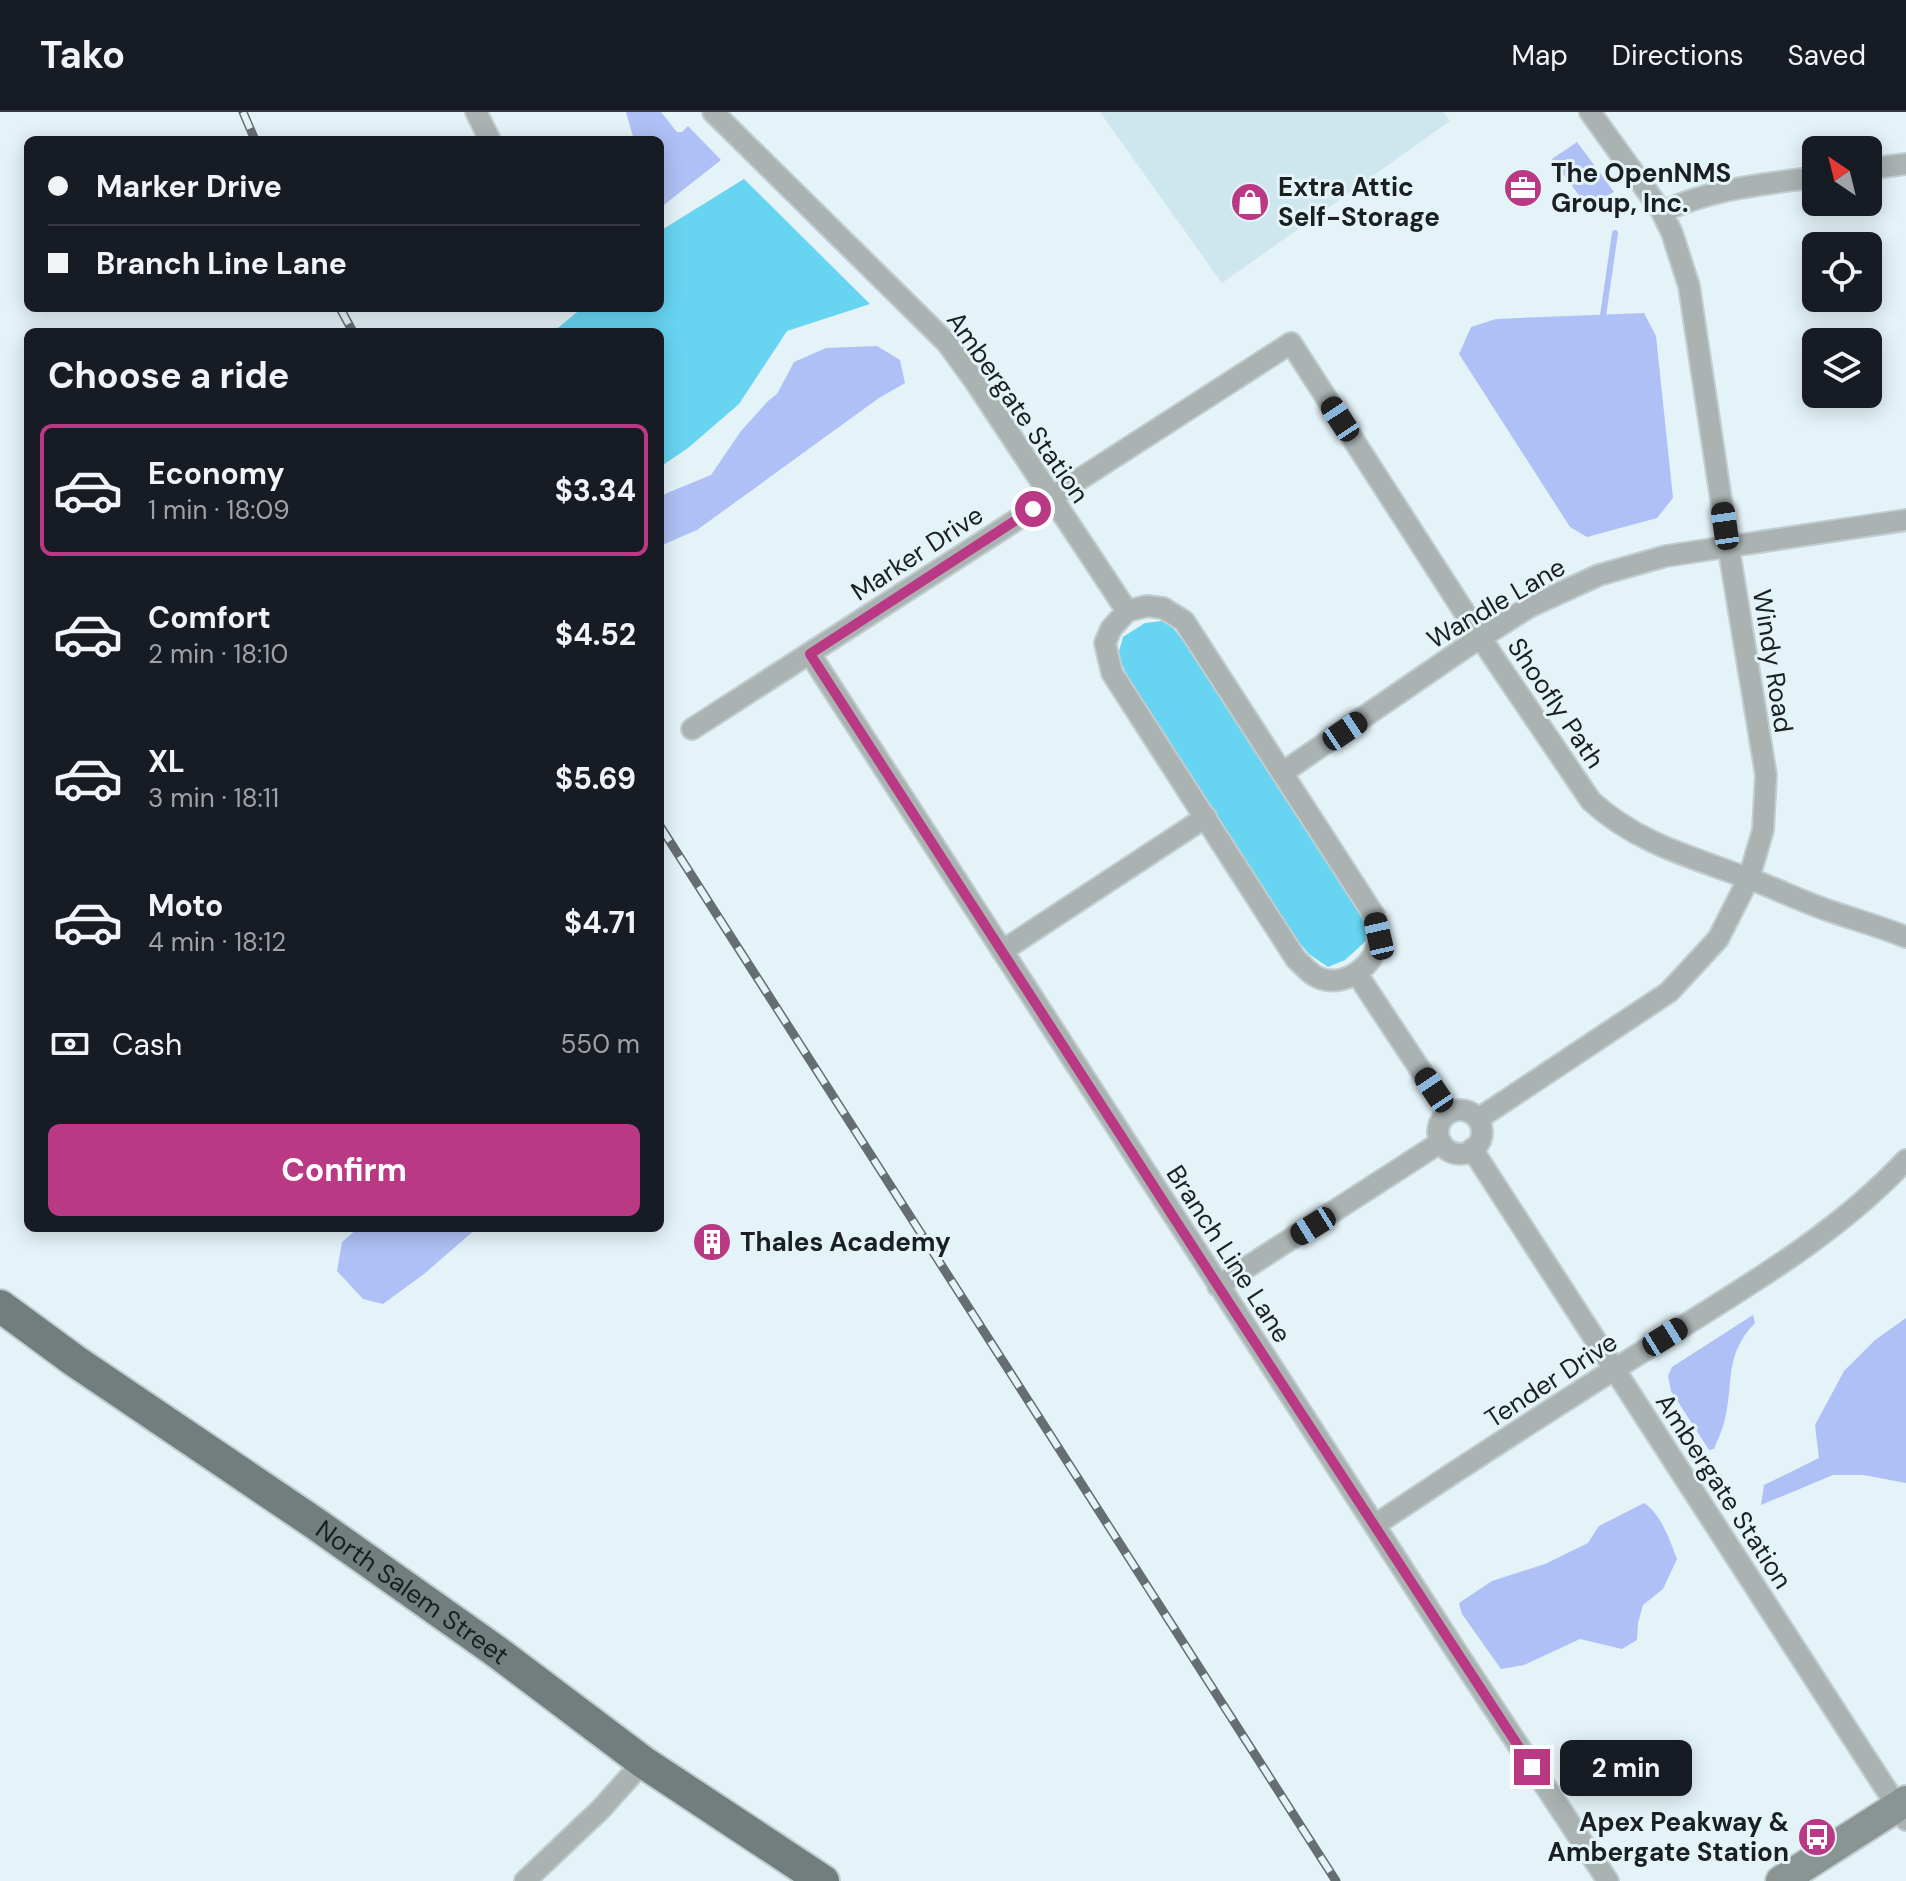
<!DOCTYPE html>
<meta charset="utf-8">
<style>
body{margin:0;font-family:"DM Sans",sans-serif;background:#242831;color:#f1f3f6;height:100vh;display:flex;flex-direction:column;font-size:30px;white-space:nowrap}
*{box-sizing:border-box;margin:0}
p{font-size:26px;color:#9ea1a6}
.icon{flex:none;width:44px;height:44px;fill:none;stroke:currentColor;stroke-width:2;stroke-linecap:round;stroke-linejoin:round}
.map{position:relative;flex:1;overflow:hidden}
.panel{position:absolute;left:24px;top:216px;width:640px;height:904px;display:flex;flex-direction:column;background:#171b24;border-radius:12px;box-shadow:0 4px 20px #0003}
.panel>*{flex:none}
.banner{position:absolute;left:24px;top:24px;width:640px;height:176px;border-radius:12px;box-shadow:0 4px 20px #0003;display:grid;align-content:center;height:176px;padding:0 24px;background:#171b24}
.needle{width:52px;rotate:325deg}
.buttons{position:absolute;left:1802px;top:24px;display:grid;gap:16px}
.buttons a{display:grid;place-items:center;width:80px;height:80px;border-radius:12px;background:#171b24;box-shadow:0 4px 20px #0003;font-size:40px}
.end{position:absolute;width:36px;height:36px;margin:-18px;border:10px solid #ba3984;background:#fff;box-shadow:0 0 0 4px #fff}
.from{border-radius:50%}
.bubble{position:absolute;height:56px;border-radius:12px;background:#171b24;box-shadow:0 4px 20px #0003;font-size:26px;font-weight:700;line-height:56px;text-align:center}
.car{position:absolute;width:24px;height:48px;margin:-24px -12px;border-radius:10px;box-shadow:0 0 6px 2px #0007;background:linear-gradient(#222 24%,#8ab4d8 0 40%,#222 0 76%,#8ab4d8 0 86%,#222 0)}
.banner b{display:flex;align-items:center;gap:28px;height:76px;font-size:30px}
.banner b+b{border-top:2px solid #363941}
.banner i{width:20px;height:20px;background:#f1f3f6}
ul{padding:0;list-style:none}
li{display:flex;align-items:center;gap:24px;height:132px;margin:0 16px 12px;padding:0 8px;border:4px solid transparent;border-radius:12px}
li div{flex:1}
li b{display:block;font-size:30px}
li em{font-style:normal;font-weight:700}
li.current{border-color:#ba3984}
li>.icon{width:72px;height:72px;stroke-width:1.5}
h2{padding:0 24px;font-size:36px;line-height:96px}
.pay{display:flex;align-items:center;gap:20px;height:88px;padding:0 24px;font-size:30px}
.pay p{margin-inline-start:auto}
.action{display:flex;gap:16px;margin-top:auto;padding:16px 24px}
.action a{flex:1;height:92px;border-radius:12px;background:#ba3984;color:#fff;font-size:32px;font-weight:700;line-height:92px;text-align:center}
header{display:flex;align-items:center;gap:48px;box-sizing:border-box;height:112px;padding:0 40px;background:#171b24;border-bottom:2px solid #363941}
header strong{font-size:38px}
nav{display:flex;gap:44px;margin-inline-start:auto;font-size:28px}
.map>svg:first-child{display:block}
.built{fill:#cee6ed}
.green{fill:#67d4f1}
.water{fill:#aec0f5}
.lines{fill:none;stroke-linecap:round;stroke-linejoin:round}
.stream{stroke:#aec0f5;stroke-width:6}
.minor-casing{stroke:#c0cdd1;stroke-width:24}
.secondary-casing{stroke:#c0cdd1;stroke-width:34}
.primary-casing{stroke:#c0cdd1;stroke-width:36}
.minor{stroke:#abb2b2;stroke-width:20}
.secondary{stroke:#8a9493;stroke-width:30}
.primary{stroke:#727e7e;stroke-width:32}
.rail-casing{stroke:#656e71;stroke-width:9}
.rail{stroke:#e4f3f8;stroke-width:6;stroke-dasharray:18;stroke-linecap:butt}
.route{stroke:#ba3984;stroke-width:10}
.labels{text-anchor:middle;stroke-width:6;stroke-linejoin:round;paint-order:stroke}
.poi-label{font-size:26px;font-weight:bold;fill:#1a1f21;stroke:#e4f3f8;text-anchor:start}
.street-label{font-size:26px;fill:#1a1f21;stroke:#e4f3f8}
</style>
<header>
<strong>Tako</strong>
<nav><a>Map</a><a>Directions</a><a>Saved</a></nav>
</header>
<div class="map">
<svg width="1906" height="1769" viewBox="0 0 1906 1769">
<rect width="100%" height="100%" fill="#e4f3f8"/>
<path class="built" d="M1100,0H1443L1450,9L1222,171Z"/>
<path class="green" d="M744,67L870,192L787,219L739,292L688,336L660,355V220H553L582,196H660V119Z
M1162,509L1174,517L1184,530L1361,800L1368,815L1367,828L1345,848L1328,855L1309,842L1297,828L1127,564L1118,543L1123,525L1145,511Z"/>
<path class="water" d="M626,0H661L677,20H682L688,14L721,48L660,96V28H634Z
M1577,30L1614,80L1593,91L1584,90L1552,47Z
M1644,201L1656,224L1673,386L1657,406L1587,425L1570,415L1459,242L1471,215L1496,207Z
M877,234L900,248L905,271L879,286L697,418L660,434V384L711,363L741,319L768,289L777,282L794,250L826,236Z
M358,1116H477L424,1162L383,1192L363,1187L337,1159L342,1130Z
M1753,1203L1755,1211C1724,1243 1734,1269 1725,1307C1723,1317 1718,1327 1714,1337L1709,1338L1671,1279L1668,1264L1672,1255Z
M1906,1206V1371L1864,1363H1833L1761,1393L1764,1373L1819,1346L1815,1313L1844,1259L1875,1228Z
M1644,1391C1662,1403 1669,1427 1677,1447L1663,1477L1643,1493L1638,1511L1637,1528L1622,1537L1580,1527L1524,1553L1501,1557L1462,1502L1459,1491L1492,1469L1545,1452L1588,1431L1599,1414Z"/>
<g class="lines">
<path class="stream" d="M1603,204L1615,121"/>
<g class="minor-casing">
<path id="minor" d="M476,0L490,28
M713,0L947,231L974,268L1127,499
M1868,57L1906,52
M1662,100C1714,76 1760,73 1816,65
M1147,494L1163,496L1184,509L1374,803C1375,809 1378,816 1378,822C1380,850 1348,875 1322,867C1311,864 1304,854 1296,847L1112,561L1105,531L1111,517L1127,499Z
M810,542L1458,1542L1608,1769
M692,617L1291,231L1492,543L1591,689C1638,732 1692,745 1750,767C1777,777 1803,790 1830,799C1856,808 1881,815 1906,825
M1282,661L1463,537L1529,495L1599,463L1666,444L1906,408
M1002,839L1206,705
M1357,862L1449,1001
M1438 1020a22 22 0 1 1 44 0a22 22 0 1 1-44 0Z
M1478,1007L1669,880L1718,827L1749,766L1763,718L1766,663L1725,414L1689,174L1672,121L1662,100L1590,0
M1472,1037L1906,1708
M1218,1174L1441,1030
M1375,1413C1469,1350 1565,1288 1661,1228C1747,1174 1837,1122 1906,1048
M525,1769L601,1697L643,1650"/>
</g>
<g class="secondary-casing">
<path id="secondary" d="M1781,1769L1906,1689"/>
</g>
<g class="primary-casing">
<g id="primary">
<path id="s1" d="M0,1194L75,1249L316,1412L497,1540L643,1650L823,1769"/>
</g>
</g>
<use href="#minor" class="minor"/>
<use href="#secondary" class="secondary"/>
<use href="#primary" class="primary"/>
<g class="rail-casing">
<path id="rail" d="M243,0L255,28
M340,196L353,220
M660,714L1336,1769"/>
</g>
<use href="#rail" class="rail"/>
</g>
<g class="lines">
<path class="route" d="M1033,397L810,542L1218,1174L1532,1655"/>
</g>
<defs>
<g id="office-disc" transform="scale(2)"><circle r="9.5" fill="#ba3984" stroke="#e4f3f8"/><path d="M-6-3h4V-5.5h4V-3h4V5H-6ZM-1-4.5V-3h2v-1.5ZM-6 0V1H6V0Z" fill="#fff"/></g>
<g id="shop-disc" transform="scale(2)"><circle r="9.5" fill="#ba3984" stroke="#e4f3f8"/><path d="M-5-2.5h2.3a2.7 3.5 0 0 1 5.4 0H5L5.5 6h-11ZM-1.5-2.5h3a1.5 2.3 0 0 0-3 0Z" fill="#fff"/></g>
<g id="building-disc" transform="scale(2)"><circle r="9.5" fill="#ba3984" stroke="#e4f3f8"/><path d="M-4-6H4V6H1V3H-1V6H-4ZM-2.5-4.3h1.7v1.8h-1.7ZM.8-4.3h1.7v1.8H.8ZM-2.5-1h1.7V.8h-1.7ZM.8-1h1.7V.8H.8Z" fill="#fff"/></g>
<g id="bus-disc" transform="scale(2)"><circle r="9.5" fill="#ba3984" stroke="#e4f3f8"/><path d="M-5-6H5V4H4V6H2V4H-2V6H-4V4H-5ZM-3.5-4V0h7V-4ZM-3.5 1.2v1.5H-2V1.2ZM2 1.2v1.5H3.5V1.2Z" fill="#fff"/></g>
</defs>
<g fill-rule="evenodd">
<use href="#office-disc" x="1523" y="76"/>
<use href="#shop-disc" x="1250" y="90"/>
<use href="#building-disc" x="712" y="1130"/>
<use href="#bus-disc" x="1817" y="1725"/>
</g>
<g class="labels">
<g class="poi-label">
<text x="1551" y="70">The OpenNMS<tspan x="1551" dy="30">Group, Inc.</tspan></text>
<text x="1278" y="84">Extra Attic<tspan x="1278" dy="30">Self-Storage</tspan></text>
<text x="740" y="1139">Thales Academy</text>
<text x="1789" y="1719" text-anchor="end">Apex Peakway &amp;<tspan x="1789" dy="30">Ambergate Station</tspan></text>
</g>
<g class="street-label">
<text transform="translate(1018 295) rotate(55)" y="9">Ambergate Station</text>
<text transform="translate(917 441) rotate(-33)" y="9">Marker Drive</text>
<text transform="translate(1496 491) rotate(-30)" y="9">Wandle Lane</text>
<text transform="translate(1773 549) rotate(81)" y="9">Windy Road</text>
<text transform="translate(1556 591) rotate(56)" y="9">Shoofly Path</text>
<text transform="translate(1229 1142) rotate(57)" y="9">Branch Line Lane</text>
<text transform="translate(1551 1268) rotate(-33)" y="9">Tender Drive</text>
<text transform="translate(1724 1379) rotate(57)" y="9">Ambergate Station</text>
<text dy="9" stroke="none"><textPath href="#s1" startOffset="502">North Salem Street</textPath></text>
</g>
</g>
</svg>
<div class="buttons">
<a><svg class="needle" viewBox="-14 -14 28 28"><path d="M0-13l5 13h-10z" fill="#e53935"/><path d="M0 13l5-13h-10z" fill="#9ea1a6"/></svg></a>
<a><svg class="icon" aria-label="locate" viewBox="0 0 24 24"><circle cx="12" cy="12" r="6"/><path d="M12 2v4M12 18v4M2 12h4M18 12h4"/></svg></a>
<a><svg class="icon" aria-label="layers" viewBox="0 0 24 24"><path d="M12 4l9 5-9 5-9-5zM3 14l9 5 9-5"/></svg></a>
</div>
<i class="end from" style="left:1033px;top:397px"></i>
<i class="end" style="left:1532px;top:1655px"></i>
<div class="bubble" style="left:1560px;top:1628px;width:132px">2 min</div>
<i class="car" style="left:1340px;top:307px;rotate:327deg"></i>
<i class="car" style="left:1725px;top:414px;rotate:352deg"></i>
<i class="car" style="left:1345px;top:619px;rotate:56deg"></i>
<i class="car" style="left:1379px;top:824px;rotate:347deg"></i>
<i class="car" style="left:1434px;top:978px;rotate:326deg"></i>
<i class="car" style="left:1313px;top:1114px;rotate:238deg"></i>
<i class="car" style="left:1665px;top:1225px;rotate:58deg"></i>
<div class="banner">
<b><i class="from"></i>Marker Drive</b>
<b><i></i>Branch Line Lane</b>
</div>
<section class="panel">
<h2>Choose a ride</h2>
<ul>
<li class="current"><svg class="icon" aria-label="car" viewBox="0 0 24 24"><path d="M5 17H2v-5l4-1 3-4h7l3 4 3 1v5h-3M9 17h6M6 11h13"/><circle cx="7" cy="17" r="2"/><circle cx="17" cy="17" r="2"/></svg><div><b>Economy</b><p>1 min · 18:09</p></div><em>$3.34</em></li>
<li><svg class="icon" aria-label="car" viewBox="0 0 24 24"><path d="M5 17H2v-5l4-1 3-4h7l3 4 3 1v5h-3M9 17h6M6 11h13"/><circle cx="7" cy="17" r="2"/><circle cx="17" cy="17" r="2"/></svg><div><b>Comfort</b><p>2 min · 18:10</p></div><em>$4.52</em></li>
<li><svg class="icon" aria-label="car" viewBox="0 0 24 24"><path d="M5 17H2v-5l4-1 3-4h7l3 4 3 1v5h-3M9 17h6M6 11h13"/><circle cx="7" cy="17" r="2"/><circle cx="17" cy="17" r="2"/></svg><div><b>XL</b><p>3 min · 18:11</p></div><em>$5.69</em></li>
<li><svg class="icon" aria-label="car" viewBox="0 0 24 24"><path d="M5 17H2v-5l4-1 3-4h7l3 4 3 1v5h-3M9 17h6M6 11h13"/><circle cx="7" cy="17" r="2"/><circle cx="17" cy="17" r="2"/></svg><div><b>Moto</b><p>4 min · 18:12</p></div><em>$4.71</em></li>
</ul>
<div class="pay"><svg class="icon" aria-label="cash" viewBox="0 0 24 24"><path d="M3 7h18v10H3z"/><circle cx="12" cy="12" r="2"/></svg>Cash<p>550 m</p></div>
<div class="action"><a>Confirm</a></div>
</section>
</div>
